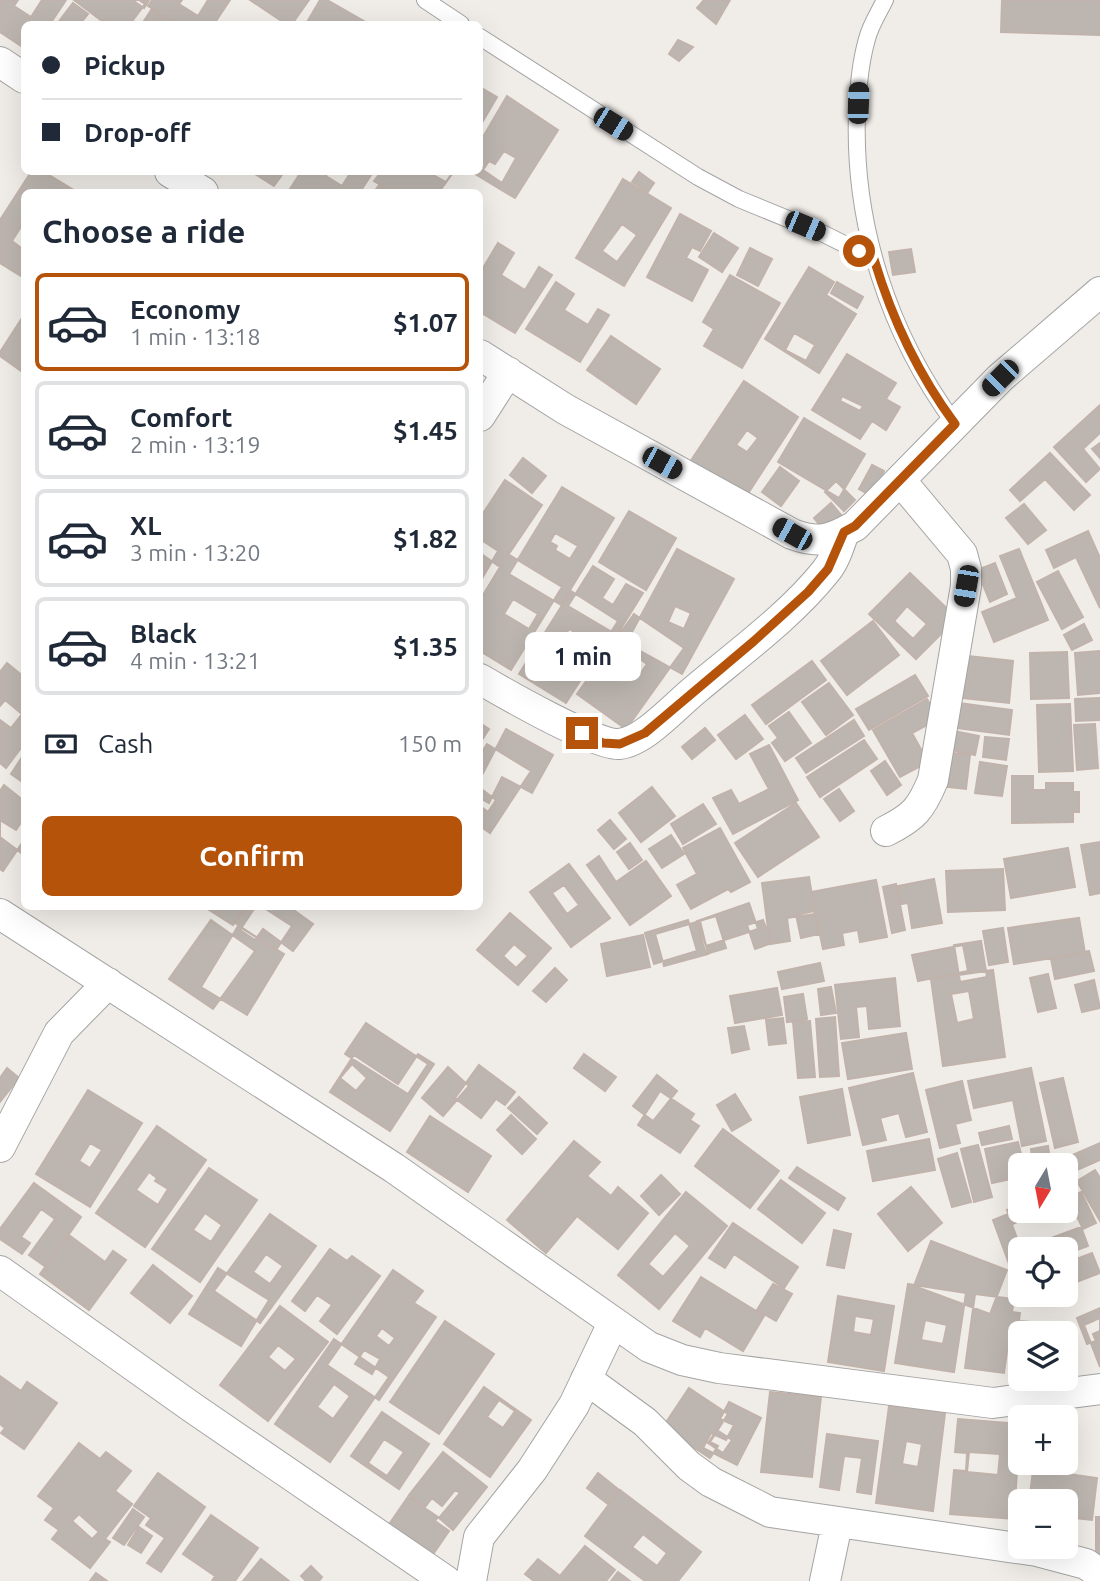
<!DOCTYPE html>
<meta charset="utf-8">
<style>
body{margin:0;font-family:Ubuntu,sans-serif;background:#f2f2f3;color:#1f2937;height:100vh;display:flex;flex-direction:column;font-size:26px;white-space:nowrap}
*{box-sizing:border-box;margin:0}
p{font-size:23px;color:#747a83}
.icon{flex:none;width:38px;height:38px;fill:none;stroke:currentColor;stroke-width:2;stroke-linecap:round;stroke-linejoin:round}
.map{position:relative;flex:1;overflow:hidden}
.sheet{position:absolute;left:21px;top:189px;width:462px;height:721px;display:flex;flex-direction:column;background:#fff;border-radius:10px;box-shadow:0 7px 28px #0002}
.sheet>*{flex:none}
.top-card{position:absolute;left:21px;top:21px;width:462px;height:154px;border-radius:10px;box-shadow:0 7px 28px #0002;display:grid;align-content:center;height:154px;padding:0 21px;background:#fff}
.needle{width:46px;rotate:190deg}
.buttons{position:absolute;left:1008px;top:1153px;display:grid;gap:14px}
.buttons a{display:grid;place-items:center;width:70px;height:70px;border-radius:10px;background:#fff;box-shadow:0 7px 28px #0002;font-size:35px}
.end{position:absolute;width:32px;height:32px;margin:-16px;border:9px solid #b45309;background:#fff;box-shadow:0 0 0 4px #fff}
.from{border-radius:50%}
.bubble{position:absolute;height:49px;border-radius:10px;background:#fff;box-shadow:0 7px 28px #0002;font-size:23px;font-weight:700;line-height:49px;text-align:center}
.car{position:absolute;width:21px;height:42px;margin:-21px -10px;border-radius:9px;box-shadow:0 0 5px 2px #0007;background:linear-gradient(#222 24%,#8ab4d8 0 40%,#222 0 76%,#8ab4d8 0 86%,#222 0)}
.top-card b{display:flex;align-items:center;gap:24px;height:66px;font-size:26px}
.top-card b+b{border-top:2px solid #e0e1e3}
.top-card i{width:18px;height:18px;background:#1f2937}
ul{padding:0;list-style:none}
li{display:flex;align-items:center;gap:21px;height:98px;margin:0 14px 10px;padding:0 7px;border:4px solid #e0e1e3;border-radius:10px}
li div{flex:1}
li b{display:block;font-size:26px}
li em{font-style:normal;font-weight:700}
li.selected{border-color:#b45309}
li>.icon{width:63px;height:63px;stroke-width:1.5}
h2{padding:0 21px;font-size:32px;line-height:84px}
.pay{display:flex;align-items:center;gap:18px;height:77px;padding:0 21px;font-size:26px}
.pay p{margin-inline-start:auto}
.primary-button{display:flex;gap:14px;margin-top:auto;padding:14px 21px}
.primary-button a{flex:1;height:80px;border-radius:10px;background:#b45309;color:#fff;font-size:28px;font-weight:700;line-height:80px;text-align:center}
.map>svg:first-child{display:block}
.building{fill:#bdb6b0;stroke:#c1b3ab;stroke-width:2;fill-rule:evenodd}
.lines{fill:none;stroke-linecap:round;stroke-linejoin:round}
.lane-casing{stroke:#a4a4a4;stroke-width:18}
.street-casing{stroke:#a4a4a4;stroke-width:32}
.lane{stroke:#fff;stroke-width:16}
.street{stroke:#fff;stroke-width:30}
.route{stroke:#b45309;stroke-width:9}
</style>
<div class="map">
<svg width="1100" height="1581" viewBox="0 0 1100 1581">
<rect width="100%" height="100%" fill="#f0ede8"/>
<path class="building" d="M0,0H18L14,6L31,17L42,0H66L50,24H24V48L0,32Z
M74,0H139L145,4L130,24H106Z
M132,0H149L144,8Z
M152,0H182L179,4L198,16L208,0H230L214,24H177L148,6Z
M250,0H309L292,24H286Z
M320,0H327L369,24H306Z
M704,0H730L716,24L697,8Z
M1002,0H1100V35L1001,32Z
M73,3L88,14L80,24H57Z
M151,10L174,24H142Z
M678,40L693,47L679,61L669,54Z
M480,87L497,97L480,126Z
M507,96L558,130L515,198L472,172H480V142ZM504,151L516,158L502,183L483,170L489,161L495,164Z
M31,172H44L77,192H24V214L20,219L24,222L12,241L24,250V278L0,263V220Z
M252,172H284L274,186Z
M301,172H328L326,176L342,186L351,172H373L360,192H288Z
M381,172H449L452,174L439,192H392L374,181Z
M428,172H453L446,182Z
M639,172L654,183L648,192L632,182Z
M623,179L671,208L624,286L576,258ZM622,224L637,235L617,262L602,251Z
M379,185L385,189L390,192H374Z
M680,214L711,231L700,251L692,247L686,258L708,270L692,301L647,277Z
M714,233L738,248L722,272L699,257Z
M498,243L514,253L501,275L525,290L539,267L552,275L515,333L480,312V273Z
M750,248L772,259L758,286L737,275Z
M911,249L915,272L893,275L889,252Z
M809,267L834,282L826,295L856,314L819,373L765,339ZM794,333L815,345L806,361L785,350Z
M730,275L780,303L742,368L704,346L714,329L703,322Z
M556,282L574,294L564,310L588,325L598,309L609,315L580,362L526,329Z
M837,282L863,297L857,308L831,293Z
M24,315V373L0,356V352Z
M611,336L660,369L636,404L587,370Z
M847,354L896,383L886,399L900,407L886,430L872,421L860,439L812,410ZM842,396L863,406L860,411L840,401Z
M744,381L798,417L745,498L690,462ZM747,430L758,438L747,452L736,445Z
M1099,406L1100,433L1083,449L1100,469L1086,482L1054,447Z
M804,418L865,454L839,498L778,462Z
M1100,443V458L1092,449Z
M1050,453L1090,495L1074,510L1045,479L1020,501L1010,490Z
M523,458L546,476L532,493L510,475Z
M872,465L884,471L872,496L859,489Z
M780,467L799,481L781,506L762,492Z
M505,480L542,505L500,567L480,553V518Z
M836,481L855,500L844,511L825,492Z
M562,487L614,518L561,605L509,574ZM555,533L578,546L570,559L555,550L557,546L550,542Z
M831,503L842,516L825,531L814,518Z
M1024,504L1046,530L1028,544L1006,518Z
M629,511L676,538L646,590L599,562Z
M1088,531L1100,558V608L1076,557L1054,568L1046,550Z
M480,539L498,551L480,582Z
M677,549L734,579L682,674L626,643ZM675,606L691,613L684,629L668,622Z
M1019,549L1048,620L994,642L982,612L1017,598L1000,556Z
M508,554L562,587L511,670L480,651V600ZM513,599L538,614L529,629L504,614Z
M995,563L1007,594L990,602L977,570Z
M593,566L614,579L602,598L613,605L626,584L643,593L617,635L568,606Z
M1058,571L1083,617L1062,629L1037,582Z
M910,573L957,618L916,659L869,614ZM907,606L927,624L913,639L894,621Z
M571,591L618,621L566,703L519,674ZM569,629L585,638L573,657L558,648Z
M634,614L684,648L626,729L577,694ZM630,652L647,664L640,674L623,662Z
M873,621L899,655L847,695L821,661Z
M1084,624L1092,640L1072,650L1064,635Z
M1100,651V693L1078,695L1075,653Z
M1067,652L1069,698L1031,699L1030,653Z
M968,656L1013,661L1009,703L963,698Z
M812,661L826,680L766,724L752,705Z
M7,663L24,677V744L6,768L0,763V720L11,728L22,714L5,700L0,706V672Z
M915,675L928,696L869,730L856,709Z
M829,683L853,715L826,735L802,702Z
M1100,698V720L1076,721L1075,699Z
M927,699L938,719L912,733L928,762L900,777L873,730Z
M959,703L1012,710L1009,735L956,728Z
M1070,704L1073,771L1039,772L1037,705Z
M789,712L811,743L785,761L772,743L778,738L769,726Z
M745,715L763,739L736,759L718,735Z
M854,720L864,736L806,773L796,758Z
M480,723L489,729L480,743Z
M1095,724L1098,768L1077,770L1074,725Z
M705,728L715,740L692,759L682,747Z
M506,729L553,755L532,793L502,777L489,803L480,798V779Z
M949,730L979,736L975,755L946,749Z
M985,737L1009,739L1006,760L983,757Z
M864,740L877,759L820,797L807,777Z
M487,744L531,771L490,833L480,826V806L488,812L496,800L480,788V755Z
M769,745L798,800L733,834L713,798L731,790L739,804L769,789L750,754Z
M945,752L970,755L966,789L940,786Z
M24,754V783L11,774Z
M885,761L901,785L887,795L871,771Z
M980,762L1007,766L1002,796L975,793Z
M1012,776H1033V790H1046V783H1073V792H1079V812H1073V822L1012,823Z
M4,785L24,801V855L0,837V791Z
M652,787L675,816L641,842L619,813Z
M839,789L854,811L840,821L824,799Z
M796,803L819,837L758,877L735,843Z
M703,804L716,824L683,844L671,824Z
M24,818V840L3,871L0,869V820L16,830Z
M610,820L626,839L614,849L598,830Z
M720,828L750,882L731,892L728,889L691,909L677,885L697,874L683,848Z
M671,835L684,854L662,868L649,849Z
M1100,842V893L1090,895L1081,845Z
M630,843L642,860L629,869L617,852Z
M1068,848L1075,887L1011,898L1004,859Z
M599,856L616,882L646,861L671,896L630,925L587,865Z
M569,864L610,918L571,947L530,892ZM564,885L579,905L567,914L552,893Z
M1003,869L1005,910L948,912L946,871Z
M809,877L815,914L787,918L790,941L770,944L762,883Z
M934,879L942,923L912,928L908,903L901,904L898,886Z
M876,880L887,937L860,942L858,930L842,933L844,945L823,949L811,892Z
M896,884L905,930L892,933L883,887Z
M749,903L758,929L706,946L697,921Z
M203,906H244L233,925Z
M246,906H261L292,926L276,950L235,923Z
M256,906H288L313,924L293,951L263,929L255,940L240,930Z
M814,911L819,934L801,938L796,915Z
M510,913L551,948L518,985L477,950ZM514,944L528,956L516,968L503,956Z
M716,916L726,948L706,954L696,922Z
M1079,918L1085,953L1014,964L1008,928Z
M211,920L255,951L213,1009L169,979Z
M688,920L697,951L654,964L645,933Z
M763,920L772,943L755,949L747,925Z
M700,921L708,954L664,966L655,934Z
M238,926L284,954L247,1015L201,987Z
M1003,928L1008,962L989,965L983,931Z
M643,935L650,967L607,976L601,944Z
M981,941L987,977L960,982L954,945Z
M963,945L968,971L918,981L912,955Z
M1089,951L1094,971L1055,979L1051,959Z
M820,963L824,981L782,989L778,972Z
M555,968L567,980L546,1002L533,991Z
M993,970L1005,1057L943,1066L931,979ZM969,991L974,1019L957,1023L951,994Z
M1048,974L1056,1008L1038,1012L1030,978Z
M895,978L900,1026L869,1029L867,1006L856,1007L859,1037L841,1039L835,985Z
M1094,980L1100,1008L1082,1012L1075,985Z
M831,987L836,1013L821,1015L818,989Z
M777,988L782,1015L735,1023L730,996Z
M803,994L807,1019L787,1022L784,997Z
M835,1017L839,1076L820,1077L816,1019Z
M783,1018L786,1043L769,1045L766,1020Z
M810,1021L815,1077L798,1078L793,1022Z
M366,1023L428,1064L408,1094L345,1054Z
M744,1026L749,1049L732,1053L728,1028Z
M906,1033L912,1069L848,1079L842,1043Z
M418,1054L434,1064L390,1131L330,1092L354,1055L398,1084Z
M584,1054L616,1077L605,1091L574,1068Z
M352,1064L367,1078L356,1091L340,1078Z
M479,1065L515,1092L505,1105L496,1099L481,1118L455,1098Z
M448,1067L469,1086L443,1116L422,1098Z
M7,1068L19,1078L0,1102V1078Z
M1031,1068L1046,1141L1022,1146L1013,1100L974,1108L968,1081Z
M913,1073L927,1132L906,1137L899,1113L880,1118L886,1140L863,1145L849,1088Z
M657,1075L677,1091L653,1121L633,1106Z
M1063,1078L1078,1142L1055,1148L1040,1083Z
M962,1081L971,1120L955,1124L960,1143L940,1148L926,1090Z
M842,1089L850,1135L808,1143L800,1097Z
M88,1090L142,1123L90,1207L36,1174ZM90,1143L102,1150L90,1168L79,1161Z
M660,1091L694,1114L690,1120L699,1126L680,1153L638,1125Z
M735,1094L751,1120L732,1131L717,1105Z
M519,1097L547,1123L537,1134L508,1108Z
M511,1115L536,1139L522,1154L497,1130Z
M430,1116L491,1156L468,1192L407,1152Z
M157,1126L206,1160L145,1247L96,1213ZM149,1172L157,1178L155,1181L168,1189L158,1205L136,1190Z
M1009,1126L1012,1139L982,1145L979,1133Z
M723,1129L779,1171L750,1208L695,1166Z
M929,1139L935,1170L873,1181L867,1151Z
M574,1141L600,1162L587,1176L611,1196L618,1187L648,1213L618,1249L577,1216L546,1253L507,1220Z
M1018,1142L1024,1166H1020V1177L992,1183L985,1149Z
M1100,1143V1160L1068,1174L1061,1160Z
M978,1145L992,1197L974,1202L961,1149Z
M1048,1146L1051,1166H1033L1031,1149Z
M957,1153L971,1202L952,1207L938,1159Z
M797,1167L845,1198L838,1210L789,1178Z
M209,1168L257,1200L200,1282L152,1249ZM205,1213L222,1225L211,1242L193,1230Z
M1095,1170L1100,1178V1221L1077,1181Z
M661,1175L680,1194L659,1215L641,1196Z
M781,1180L825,1213L802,1243L758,1209Z
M34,1183L81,1217L46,1267L29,1255L55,1219L41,1209L21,1237L30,1243L22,1254L0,1239V1229Z
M911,1187L942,1223L908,1251L878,1214Z
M686,1192L727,1226L659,1309L618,1275ZM675,1233L690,1246L663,1277L648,1264Z
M1081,1192L1096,1223L1083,1229L1068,1198Z
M1020,1204V1211H1042L1013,1224L1007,1210Z
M270,1214L316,1246L260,1323L214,1291ZM266,1254L283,1266L270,1284L253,1272Z
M1008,1214L1021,1249L1081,1227L1088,1246L1066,1254V1250H1020V1278L1015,1280L993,1220Z
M733,1223L798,1267L784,1288L734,1254L725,1268L709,1258Z
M834,1230L851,1234L844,1268L827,1265Z
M69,1235L105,1262L113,1251L126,1260L89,1310L40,1274Z
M931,1241L1007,1270L990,1314L914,1286Z
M330,1249L347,1261L352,1256L380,1276L337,1334L320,1321L332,1305L317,1295L305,1311L292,1301Z
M1092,1253L1100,1273L1066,1286V1263Z
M153,1265L192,1296L170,1323L131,1293Z
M218,1268L269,1300L241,1346L189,1314Z
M393,1270L423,1291L414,1303L436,1317L379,1400L327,1365ZM382,1328L395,1338L389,1346L376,1336ZM364,1350L380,1359L372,1374L355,1364Z
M701,1277L764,1316L743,1351L705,1328L700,1337L673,1321Z
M773,1284L792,1294L776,1321L757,1310Z
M908,1284L966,1293L954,1372L895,1363ZM925,1320L947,1325L943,1344L921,1340Z
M975,1294L1014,1299L1012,1312L1020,1313L1019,1321L1030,1322L1029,1334H1020V1342L1016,1341L1015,1352L1007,1351L1004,1373L965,1368Z
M838,1296L894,1306L884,1371L828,1362ZM855,1316L874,1319L871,1335L853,1332Z
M280,1306L328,1342L268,1421L220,1385ZM278,1345L296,1359L285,1371L268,1357Z
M1100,1308V1331L1093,1334L1096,1341L1087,1344L1077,1318Z
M1100,1318V1367L1084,1325Z
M445,1321L494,1354L439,1434L390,1402Z
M334,1339L389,1377L330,1462L275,1424ZM334,1384L350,1396L333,1419L317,1407Z
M0,1376L21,1391L27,1382L57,1403L24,1449L1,1433L5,1428L0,1424Z
M484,1387L531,1420L490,1477L444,1444ZM499,1400L515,1411L503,1428L487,1417Z
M689,1388L728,1414L710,1442L718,1446L710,1458L663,1427Z
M770,1392L821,1397L812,1477L761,1472Z
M729,1402L761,1418L737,1465L703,1448L711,1433L726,1440L734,1425L720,1419Z
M889,1406L945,1413L933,1511L876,1503ZM906,1441L922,1444L918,1467L902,1464Z
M382,1412L429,1444L399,1489L351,1456ZM384,1439L404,1452L387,1476L368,1463Z
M958,1419L1020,1424L1014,1519L950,1514L954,1470L966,1471L967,1453L955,1452ZM969,1452L1000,1454L998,1475L967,1472Z
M717,1430L732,1440L723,1453L708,1443Z
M827,1434L878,1441L871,1494L857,1492L862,1458L844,1456L839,1490L820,1487Z
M79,1443L100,1459L106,1452L131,1471L115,1491L132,1504L105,1539L110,1542L90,1568L52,1539L59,1530L45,1520L54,1508L38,1496ZM79,1514L99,1532L92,1539L72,1521Z
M443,1452L487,1487L453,1530L439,1518L460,1493L455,1490L442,1506L432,1498L425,1507L409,1495Z
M1034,1463H1056L1055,1472L1097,1478L1092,1520L1066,1517V1502H1029Z
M158,1473L205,1507L161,1572L147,1563L165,1538L146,1525L151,1518L134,1506Z
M598,1473L619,1490L608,1504L587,1488Z
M620,1490L701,1552L678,1581H645L585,1536ZM643,1534L667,1553L657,1566L632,1547Z
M408,1497L438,1517L435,1521L449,1531L427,1563L383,1533Z
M133,1509L144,1517L124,1545L113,1538Z
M211,1515L258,1548L235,1581H212L215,1576L183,1554Z
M1096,1517H1100V1559H1096Z
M139,1527L152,1536L141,1553L128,1545Z
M585,1546L615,1570L606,1581H534L525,1574L538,1559L560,1576Z
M261,1559L289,1581H243Z
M311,1566L322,1577L319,1581H306L301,1576Z
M618,1572L630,1581H611Z
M96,1573L107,1581H90Z"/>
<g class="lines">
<g class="lane-casing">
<path id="lane" d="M425,0L461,24
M885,0C879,12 870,26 867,39C860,63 858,88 857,113C853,225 889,334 955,424
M480,37L698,177L739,199L822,233L874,259"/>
</g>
<g class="street-casing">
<path id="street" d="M0,62L24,78
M170,172L203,192
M480,355L565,409L792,534C819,544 830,540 855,526L1000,378L1100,292
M480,416L508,372
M480,679C504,693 596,746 619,744C644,742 676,705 696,689C740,652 790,616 826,571C835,560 839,546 844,532
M886,831C914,817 921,809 933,780L966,586V569L962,554L900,480
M0,914L394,1168L649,1347L682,1360L719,1368L993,1403L1100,1389
M0,1147L59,1033L108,983
M0,1271L193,1408L446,1581
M586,1379L645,1422L689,1466L711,1482L770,1512L1037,1551L1086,1564L1100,1574
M471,1581L479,1537L532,1470L574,1405L613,1323
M825,1581L837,1524"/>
</g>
<use href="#lane" class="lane"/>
<use href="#street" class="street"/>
</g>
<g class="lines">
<path class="route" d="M582,733L603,743L620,744L645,733L754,641L808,592L828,569L844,532L855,526L955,424C918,374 892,319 874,259L859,251"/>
</g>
</svg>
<div class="buttons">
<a><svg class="needle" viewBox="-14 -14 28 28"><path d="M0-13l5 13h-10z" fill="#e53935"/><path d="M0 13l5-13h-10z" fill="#747a83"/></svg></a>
<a><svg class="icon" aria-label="locate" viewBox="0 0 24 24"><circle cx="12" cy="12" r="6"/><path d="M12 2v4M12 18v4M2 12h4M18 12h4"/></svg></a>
<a><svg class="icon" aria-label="layers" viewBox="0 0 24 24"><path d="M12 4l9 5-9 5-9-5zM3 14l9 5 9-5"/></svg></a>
<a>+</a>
<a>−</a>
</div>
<i class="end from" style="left:859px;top:251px"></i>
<i class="end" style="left:582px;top:733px"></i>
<div class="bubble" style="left:525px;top:632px;width:116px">1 min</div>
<i class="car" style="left:858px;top:103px;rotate:2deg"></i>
<i class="car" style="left:613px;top:124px;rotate:122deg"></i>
<i class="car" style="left:805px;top:226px;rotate:113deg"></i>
<i class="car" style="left:1000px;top:378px;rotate:225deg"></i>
<i class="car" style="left:662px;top:463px;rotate:119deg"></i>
<i class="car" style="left:792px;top:534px;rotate:299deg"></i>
<i class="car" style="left:966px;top:586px;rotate:190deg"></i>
<div class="top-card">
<b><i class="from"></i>Pickup</b>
<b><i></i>Drop-off</b>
</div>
<section class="sheet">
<h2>Choose a ride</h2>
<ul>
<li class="selected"><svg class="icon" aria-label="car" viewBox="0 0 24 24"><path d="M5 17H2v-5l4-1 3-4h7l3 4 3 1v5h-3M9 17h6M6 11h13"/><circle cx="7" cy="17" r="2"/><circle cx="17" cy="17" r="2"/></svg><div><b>Economy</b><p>1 min · 13:18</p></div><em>$1.07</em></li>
<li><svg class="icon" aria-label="car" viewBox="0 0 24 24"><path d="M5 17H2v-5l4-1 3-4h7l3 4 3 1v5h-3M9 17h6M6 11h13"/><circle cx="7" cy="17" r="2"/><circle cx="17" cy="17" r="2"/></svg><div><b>Comfort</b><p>2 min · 13:19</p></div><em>$1.45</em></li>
<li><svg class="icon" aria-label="car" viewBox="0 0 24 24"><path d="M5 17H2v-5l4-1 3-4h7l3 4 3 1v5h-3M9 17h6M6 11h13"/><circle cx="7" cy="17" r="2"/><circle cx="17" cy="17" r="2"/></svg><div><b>XL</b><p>3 min · 13:20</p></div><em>$1.82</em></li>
<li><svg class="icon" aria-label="car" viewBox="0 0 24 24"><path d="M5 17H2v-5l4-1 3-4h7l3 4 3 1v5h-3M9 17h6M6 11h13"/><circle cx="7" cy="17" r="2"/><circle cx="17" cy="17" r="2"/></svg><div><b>Black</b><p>4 min · 13:21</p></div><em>$1.35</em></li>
</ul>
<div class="pay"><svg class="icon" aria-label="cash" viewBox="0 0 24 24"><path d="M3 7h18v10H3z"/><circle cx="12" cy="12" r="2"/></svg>Cash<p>150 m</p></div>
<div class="primary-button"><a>Confirm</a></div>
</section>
</div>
